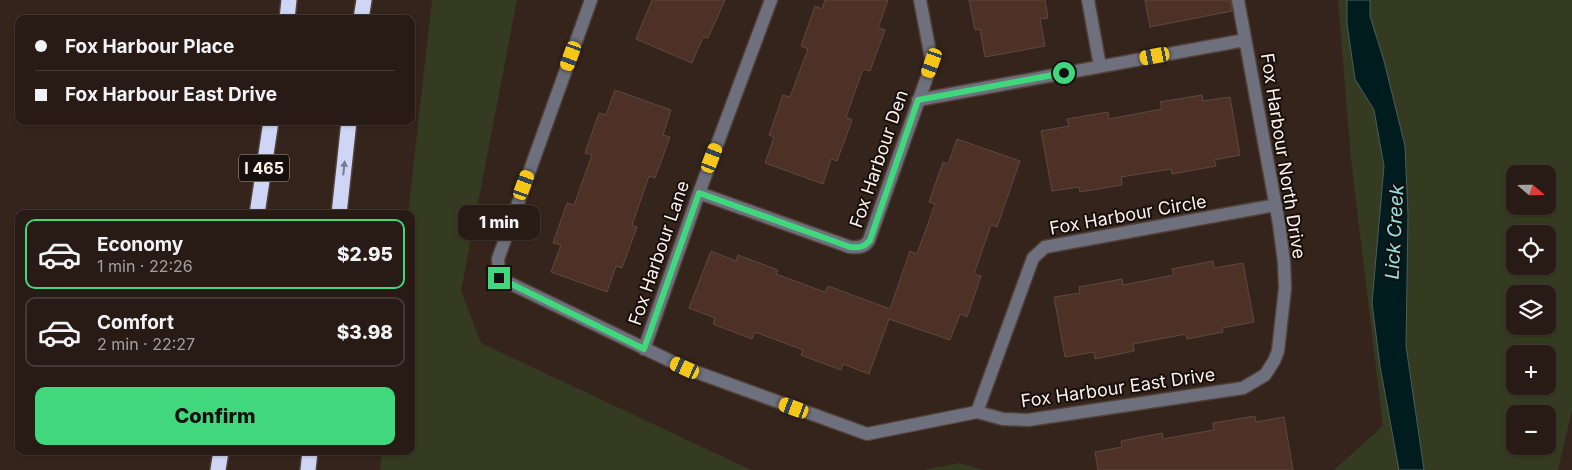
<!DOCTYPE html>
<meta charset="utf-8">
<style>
body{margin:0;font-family:Inter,sans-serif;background:#30241e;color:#f1f3f6;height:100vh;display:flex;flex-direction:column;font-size:19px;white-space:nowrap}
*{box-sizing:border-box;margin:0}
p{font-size:16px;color:#a5a1a0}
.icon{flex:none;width:28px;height:28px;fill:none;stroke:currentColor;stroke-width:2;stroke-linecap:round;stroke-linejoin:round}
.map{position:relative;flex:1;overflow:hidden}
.sheet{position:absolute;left:15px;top:210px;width:400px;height:245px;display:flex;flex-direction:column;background:#281b15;border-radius:10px;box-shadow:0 1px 4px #0004,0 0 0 1px #443934}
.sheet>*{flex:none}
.hud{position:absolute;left:15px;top:15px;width:400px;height:110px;border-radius:10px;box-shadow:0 1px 4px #0004,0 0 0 1px #443934;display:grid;align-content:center;height:110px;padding:0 20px;background:#281b15}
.needle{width:32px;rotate:110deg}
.controls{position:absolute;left:1506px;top:165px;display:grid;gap:10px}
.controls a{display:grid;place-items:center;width:50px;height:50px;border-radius:10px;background:#281b15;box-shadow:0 1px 4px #0004,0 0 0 1px #443934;font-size:25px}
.end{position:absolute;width:22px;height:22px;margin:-11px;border:6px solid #41d77c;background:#111;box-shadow:0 0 0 2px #111}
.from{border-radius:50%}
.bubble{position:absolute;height:35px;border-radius:10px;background:#281b15;box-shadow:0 1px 4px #0004,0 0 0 1px #443934;font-size:16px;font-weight:800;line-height:35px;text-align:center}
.car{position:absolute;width:15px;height:30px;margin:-15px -8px;border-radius:6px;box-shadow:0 0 4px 1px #0007;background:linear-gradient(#f5c518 24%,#345 0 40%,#f5c518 0 76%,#345 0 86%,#f5c518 0)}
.hud b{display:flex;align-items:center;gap:18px;height:48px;font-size:19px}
.hud b+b{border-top:1px solid #443934}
.hud i{width:12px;height:12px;background:#f1f3f6}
ul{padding:9px 0 0;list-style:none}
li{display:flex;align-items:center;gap:15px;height:70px;margin:0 10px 8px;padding:0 10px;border:2px solid #443934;border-radius:10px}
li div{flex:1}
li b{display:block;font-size:19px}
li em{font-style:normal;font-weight:800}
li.selected{border-color:#41d77c}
li>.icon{width:45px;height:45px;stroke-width:1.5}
.primary-button{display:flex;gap:10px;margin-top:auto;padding:10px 20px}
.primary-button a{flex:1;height:58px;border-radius:10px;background:#41d77c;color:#111;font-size:20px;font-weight:800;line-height:58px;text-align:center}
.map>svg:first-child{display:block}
.green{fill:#353b21;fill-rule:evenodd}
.water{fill:#001c1f;stroke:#4c5c5c}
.building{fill:#4d3126;stroke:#5d4941}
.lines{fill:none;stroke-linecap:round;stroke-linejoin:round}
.minor-casing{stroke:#514139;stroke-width:15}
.motorway-casing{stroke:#514139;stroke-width:18}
.minor{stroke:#6e707d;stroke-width:12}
.motorway{stroke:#cfd5f5;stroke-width:15}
.oneway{fill:#7c7c8c}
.route{stroke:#41d77c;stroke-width:6}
.labels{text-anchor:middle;stroke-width:4;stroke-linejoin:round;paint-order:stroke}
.shield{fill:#170f0b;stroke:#b8ada8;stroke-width:1}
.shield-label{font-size:16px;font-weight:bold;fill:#fdf1eb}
.street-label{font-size:18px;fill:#fdf1eb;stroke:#170f0b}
.water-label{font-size:19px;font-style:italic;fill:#96e2e9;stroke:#170f0b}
</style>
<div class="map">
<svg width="1572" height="470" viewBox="0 0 1572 470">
<rect width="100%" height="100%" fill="#35241c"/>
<path class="green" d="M432,0H517L461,291L481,343L751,470H380L382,451H411V214H408Z
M1338,0H1572V410L1558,470H1334L1383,426L1351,159ZM1515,174H1548V206H1515ZM1515,234H1548V266H1515ZM1515,294H1548V326H1515ZM1515,354H1548V386H1515ZM1515,414H1548V446H1515Z
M959,463L983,470H923Z"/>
<path class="water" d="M1347,0H1370V16L1384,61L1405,146L1408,215L1406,346L1424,470H1399L1380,366L1372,303L1384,166L1374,110L1355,79L1347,24Z"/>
<path class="building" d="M652,0H725L708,38L703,37L692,63L636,39Z
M825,0H888L878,28L885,30L870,71L863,69L846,117L852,120L837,161L831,159L823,184L765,163L774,137L769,135L783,95L790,97L808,49L801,46L815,6L822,9Z
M969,0H1045L1048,18L1040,19L1045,46L985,57L980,29L975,30Z
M1145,0H1230L1232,11L1150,27Z
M615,90L671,110L663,135L670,137L655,178L649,176L632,225L637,227L622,268L616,266L607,292L551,272L561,245L553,243L567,203L574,205L592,155L585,153L599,113L606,115Z
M1202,95L1203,101L1230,97L1240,155L1214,160L1216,166L1172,174L1171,169L1121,177L1122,185L1080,192L1079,187L1052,191L1041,131L1069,126L1067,119L1108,112L1109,119L1162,109L1160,102Z
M957,139L1020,161L997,227L991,225L974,274L981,276L967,317L960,314L950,340L889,319L869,374L843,364L841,370L801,355L803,350L755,332L752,339L713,324L715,318L689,308L711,251L736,261L738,255L778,270L776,274L825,292L828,286L890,309L910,251L917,254L935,204L929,202L943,162L948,164Z
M1213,261L1214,268L1243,263L1254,322L1222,328L1223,332L1187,339L1186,334L1133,344L1134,351L1095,359L1094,352L1065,357L1054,297L1080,293L1079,287L1122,279L1123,285L1174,275L1172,269Z
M1255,416L1256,422L1284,417L1293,470H1098L1095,452L1122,447L1121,441L1162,433L1163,439L1214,430L1213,423Z"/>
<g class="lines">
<g class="minor-casing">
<path id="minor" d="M591,0L498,259L499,278L685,368L867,434L977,412L1003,419L1028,420L1243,388L1265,375L1274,361L1278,351L1285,288L1284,262L1279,224L1238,0
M1088,0L1100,66
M918,100L1245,40
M699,193L850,247C859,248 865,247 869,240L932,63L920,0
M644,349L699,193L771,0
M977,412L1033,258L1045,247L1276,205"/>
</g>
<g class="motorway-casing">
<path id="motorway" d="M287,19L289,0
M361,19L364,0
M257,214L271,121
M339,214L349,121
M218,470L221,451
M308,470L310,451"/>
</g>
<use href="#minor" class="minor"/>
<use href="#motorway" class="motorway"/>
</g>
<defs><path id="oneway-solid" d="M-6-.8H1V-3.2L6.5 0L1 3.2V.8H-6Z" transform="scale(1.25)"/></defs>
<use class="oneway" href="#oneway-solid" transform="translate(344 168) rotate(-84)"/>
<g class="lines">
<path class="route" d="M499,278L644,349L699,193L850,247C859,248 865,247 870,240L918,100L1064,73"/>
</g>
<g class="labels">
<rect class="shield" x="239" y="154.5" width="50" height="27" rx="4"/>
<g class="shield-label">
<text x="264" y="174">I 465</text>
</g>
<g class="street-label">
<text transform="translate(1283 156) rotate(81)" y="6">Fox Harbour North Drive</text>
<text transform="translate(879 159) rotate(-71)" y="6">Fox Harbour Den</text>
<text transform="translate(1128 215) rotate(-10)" y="6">Fox Harbour Circle</text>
<text transform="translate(659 253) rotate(-71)" y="6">Fox Harbour Lane</text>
<text transform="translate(1118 388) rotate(-8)" y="6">Fox Harbour East Drive</text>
</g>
<g class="water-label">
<text transform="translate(1394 232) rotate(-87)" y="7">Lick Creek</text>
</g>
</g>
</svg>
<div class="controls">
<a><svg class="needle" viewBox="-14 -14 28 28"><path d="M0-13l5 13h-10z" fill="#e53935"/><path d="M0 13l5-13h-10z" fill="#a5a1a0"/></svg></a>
<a><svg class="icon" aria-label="locate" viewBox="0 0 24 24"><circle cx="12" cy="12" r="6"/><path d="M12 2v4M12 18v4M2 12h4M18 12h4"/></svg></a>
<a><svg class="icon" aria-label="layers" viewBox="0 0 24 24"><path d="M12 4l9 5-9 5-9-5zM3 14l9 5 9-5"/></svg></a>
<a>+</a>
<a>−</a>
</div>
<i class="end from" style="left:1064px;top:73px"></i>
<i class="end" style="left:499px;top:278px"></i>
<div class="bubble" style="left:458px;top:205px;width:82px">1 min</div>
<i class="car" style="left:571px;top:56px;rotate:200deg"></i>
<i class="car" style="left:1155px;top:56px;rotate:259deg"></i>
<i class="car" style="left:932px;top:63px;rotate:200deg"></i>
<i class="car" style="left:712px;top:158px;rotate:21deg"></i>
<i class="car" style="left:524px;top:185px;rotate:20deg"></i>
<i class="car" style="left:685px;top:368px;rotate:295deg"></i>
<i class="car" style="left:794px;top:408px;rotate:290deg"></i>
<div class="hud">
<b><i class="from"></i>Fox Harbour Place</b>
<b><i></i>Fox Harbour East Drive</b>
</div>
<section class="sheet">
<ul>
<li class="selected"><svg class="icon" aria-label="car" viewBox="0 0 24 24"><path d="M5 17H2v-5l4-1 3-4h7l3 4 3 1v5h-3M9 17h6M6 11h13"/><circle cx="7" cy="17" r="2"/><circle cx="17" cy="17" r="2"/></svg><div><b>Economy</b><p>1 min · 22:26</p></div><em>$2.95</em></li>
<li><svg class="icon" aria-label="car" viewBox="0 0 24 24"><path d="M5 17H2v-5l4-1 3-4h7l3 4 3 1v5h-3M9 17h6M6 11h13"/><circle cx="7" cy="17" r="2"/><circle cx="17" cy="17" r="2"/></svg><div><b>Comfort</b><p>2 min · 22:27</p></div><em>$3.98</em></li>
</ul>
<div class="primary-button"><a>Confirm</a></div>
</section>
</div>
